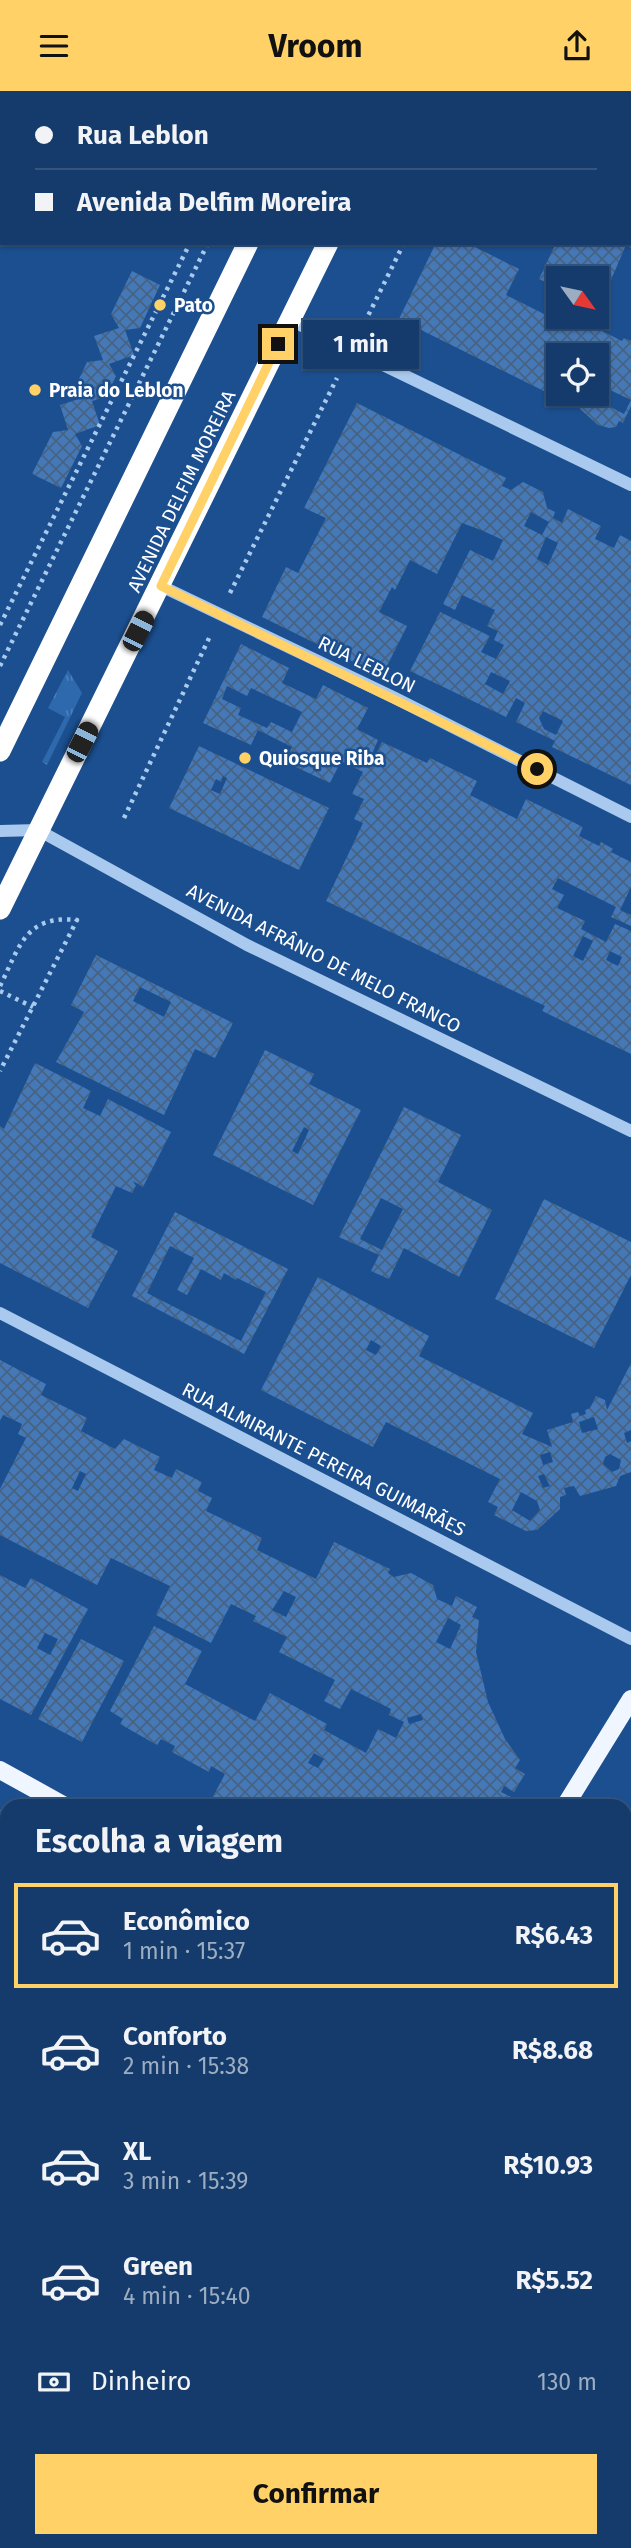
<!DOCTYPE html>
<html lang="pt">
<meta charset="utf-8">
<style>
body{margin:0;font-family:"Fira Sans",sans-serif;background:#214673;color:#f1f3f6;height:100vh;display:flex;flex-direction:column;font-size:26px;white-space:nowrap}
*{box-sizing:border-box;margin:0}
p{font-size:23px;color:#9dadc1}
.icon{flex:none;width:38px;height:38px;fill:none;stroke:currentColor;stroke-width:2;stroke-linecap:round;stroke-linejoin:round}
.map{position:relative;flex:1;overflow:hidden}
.details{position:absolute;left:0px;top:1708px;width:632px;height:749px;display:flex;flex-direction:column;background:#143b6b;border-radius:21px 21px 0 0;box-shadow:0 2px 5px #0004,0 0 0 2px #33557e}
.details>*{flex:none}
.hud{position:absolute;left:0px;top:0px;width:632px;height:154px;box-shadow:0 2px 5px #0004,0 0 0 2px #33557e;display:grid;align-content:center;height:154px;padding:0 35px;background:#143b6b}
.needle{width:46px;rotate:123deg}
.tools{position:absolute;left:546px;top:175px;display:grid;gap:14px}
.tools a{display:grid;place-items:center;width:63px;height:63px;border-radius:0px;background:#143b6b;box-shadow:0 2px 5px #0004,0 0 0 2px #33557e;font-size:35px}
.end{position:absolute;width:32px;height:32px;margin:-16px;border:9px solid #ffd166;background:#111;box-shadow:0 0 0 4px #111}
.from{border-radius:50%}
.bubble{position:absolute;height:49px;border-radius:0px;background:#143b6b;box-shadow:0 2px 5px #0004,0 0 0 2px #33557e;font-size:23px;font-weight:700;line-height:49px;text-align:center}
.car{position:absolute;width:21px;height:42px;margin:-21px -10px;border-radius:9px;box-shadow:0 0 5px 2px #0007;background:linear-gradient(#222 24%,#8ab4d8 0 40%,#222 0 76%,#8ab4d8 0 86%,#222 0)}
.hud b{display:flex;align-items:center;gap:24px;height:66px;font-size:26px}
.hud b+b{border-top:2px solid #33557e}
.hud i{width:18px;height:18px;background:#f1f3f6}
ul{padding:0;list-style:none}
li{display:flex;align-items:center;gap:21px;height:105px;margin:0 14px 10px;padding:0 21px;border:4px solid transparent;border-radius:0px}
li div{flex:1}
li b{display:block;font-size:26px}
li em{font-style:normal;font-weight:700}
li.active{border-color:#ffd166}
li>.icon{width:63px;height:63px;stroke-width:1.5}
h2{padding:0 35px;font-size:32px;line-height:84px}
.pay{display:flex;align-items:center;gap:18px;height:77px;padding:0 35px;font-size:26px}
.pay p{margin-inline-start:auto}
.action{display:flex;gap:14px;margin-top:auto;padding:14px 35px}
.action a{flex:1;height:80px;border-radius:0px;background:#ffd166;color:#111;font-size:28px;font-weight:700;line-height:80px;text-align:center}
header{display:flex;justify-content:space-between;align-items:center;height:91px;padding:0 35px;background:#ffd166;color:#111;font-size:32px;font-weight:700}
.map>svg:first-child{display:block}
.grass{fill:url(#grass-tufts)}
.water{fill:url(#water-ripples);stroke:#9cc4f0;stroke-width:2}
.building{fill:url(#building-cross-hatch);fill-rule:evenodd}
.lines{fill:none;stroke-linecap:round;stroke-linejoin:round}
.path{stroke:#a9c9ee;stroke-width:4.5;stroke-dasharray:3.5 5;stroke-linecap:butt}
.minor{stroke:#a9c9ee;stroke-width:12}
.major{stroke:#f0f6ff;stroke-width:18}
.highway{stroke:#fff;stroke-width:21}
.route{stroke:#ffd166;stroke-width:9}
.poi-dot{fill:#ffd166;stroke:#1b4f8f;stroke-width:2.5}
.labels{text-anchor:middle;stroke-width:5;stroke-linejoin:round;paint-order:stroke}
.poi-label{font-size:19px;font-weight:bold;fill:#fff;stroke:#1b4f8f;text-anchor:start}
.street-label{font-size:19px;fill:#fff;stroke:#1b4f8f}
</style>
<header><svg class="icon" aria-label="menu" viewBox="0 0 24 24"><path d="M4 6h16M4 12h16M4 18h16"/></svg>Vroom<svg class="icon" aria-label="share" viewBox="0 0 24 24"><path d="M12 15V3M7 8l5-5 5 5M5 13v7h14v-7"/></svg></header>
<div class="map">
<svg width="631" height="2457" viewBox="0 0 631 2457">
<defs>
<pattern id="grass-tufts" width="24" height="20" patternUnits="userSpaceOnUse" patternTransform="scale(1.75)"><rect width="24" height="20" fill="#2e69ad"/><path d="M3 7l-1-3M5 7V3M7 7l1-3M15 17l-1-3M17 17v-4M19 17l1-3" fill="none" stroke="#4d80b9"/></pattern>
<pattern id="water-ripples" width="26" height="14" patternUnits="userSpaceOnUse" patternTransform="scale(1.75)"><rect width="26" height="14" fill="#3c6290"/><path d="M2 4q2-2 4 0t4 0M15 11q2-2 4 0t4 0" fill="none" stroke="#597aa1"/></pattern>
<pattern id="building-cross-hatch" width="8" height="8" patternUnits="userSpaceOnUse" patternTransform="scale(1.75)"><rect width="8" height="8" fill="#4478b7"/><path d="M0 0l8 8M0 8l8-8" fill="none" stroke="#486282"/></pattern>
</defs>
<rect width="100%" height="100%" fill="#1b4f8f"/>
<path class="grass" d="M68,579L82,602L47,674L42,671L65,626L48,617Z
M0,1728L7,1732V2228L0,2220Z
M625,2167L631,2174V2457H209L204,2450H625Z"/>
<path class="water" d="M0,1871L7,1875V1949L0,1945Z
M625,2353L631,2360V2457H585L579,2450H625Z"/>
<path class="building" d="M436,152H467L519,178L506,204L546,224L558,198V226H574L622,250L624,247L631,250V315L623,332L619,330L616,336L609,337L598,334L580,318L583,311L578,308L574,315L399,228ZM558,264H597V303H558ZM608,298L631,309L624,323L601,311Z
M556,152H631V157L626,154L611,189L605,186L597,204V187H558V197L539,188Z
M132,180L160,194L140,237L125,239L134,264L109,273L116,285L106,306L92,310L100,334L75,343L82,355L61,397L32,383L53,341L68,339L60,314L85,306L77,292L87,271L103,269L94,245L119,237L111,223Z
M357,312L506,387L502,395L511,399L523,391L543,401L547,417L555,421L553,427L562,432L568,418L601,435L595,448L614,457L620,444L631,450V694L552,656L555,650L516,631L525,612L516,607L506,626L410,580L440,521L490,545L481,561L496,568L504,554L494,549L498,540L487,535L495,519L462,504L455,519L443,513L470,459L493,470L503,449L481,439L462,432L437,483L410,469L395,499L392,496L379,521L407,535L382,585L262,526L286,476L298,482L326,427L304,417ZM531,421L549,431L542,444L524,435ZM546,446L558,452L548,474L537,468ZM491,581L510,590L503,603L485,593ZM543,620L563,630L556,644L544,638L539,627Z
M241,553L289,577L282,592L316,608L323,594L368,617L357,638L378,649L371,665L374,667L382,651L427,672L430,667L477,690L470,704L517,728L526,708L583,736L579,745L599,755L601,751L613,758L611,761L631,771V796L620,819L631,824V835L611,826L616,816L558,787L552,798L564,804L557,817L585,830L581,838L606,851L615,833L631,840V963L542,920L545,915L326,810L363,732L354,728L364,708L352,703L363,681L341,670L330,692L285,671L292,656L258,639L251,654L203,632ZM227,595L247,605L251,597L302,621L292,641L271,631L267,637L238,624L241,617L222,608ZM583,845L593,850L583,870L573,865ZM610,860L622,866L618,875L606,869Z
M199,655L329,717L299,779L169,717ZM223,685L227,687L220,703L211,699L216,688L221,691Z
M96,864L233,932L215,967L195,958L164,1024L56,971L84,921L71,914ZM140,896L171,911L164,926L133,910Z
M265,959L314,983L309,993L361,1019L313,1114L213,1064ZM304,1036L309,1039L298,1063L292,1060Z
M35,972L91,1000L83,1017L100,1025L108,1008L171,1041L143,1096L133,1090L136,1095L132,1102L116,1095L91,1146L118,1160L88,1217L0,1172V1035L4,1038Z
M404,1016L461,1044L438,1091L492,1119L459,1186L404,1157L389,1188L371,1180L379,1164L339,1146ZM381,1107L403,1118L382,1159L360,1148Z
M544,1108L631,1151V1184L594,1257L495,1208Z
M175,1121L288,1178L244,1263L132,1205ZM170,1155L194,1167L177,1199L187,1204L201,1178L221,1189L224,1182L236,1189L237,1187L266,1201L241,1250L147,1202Z
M318,1186L429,1245L419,1265L533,1322L522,1343L552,1356L547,1339L573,1331L571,1323L578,1321L580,1325L586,1323L585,1319L590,1317L596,1305L605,1309L607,1319L631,1272V1339L624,1342L627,1352L631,1350V1381L620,1385L616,1395L580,1405L574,1395L564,1397L566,1404L560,1406V1418L537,1439L526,1440L494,1424L498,1416L488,1411L500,1388L386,1331L373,1356L261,1299ZM371,1249L381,1255L376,1264L366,1259ZM594,1326L598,1338L582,1342L579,1331ZM550,1361L553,1371L543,1374L540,1364ZM610,1363L621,1369L619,1378L612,1381L603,1373L605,1366ZM544,1383L550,1395L543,1397L538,1385ZM521,1401L537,1410L540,1419L530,1430L512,1419Z
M0,1269L46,1293L41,1304L87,1327L81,1340L115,1358L124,1348L160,1366L154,1379L172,1387L176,1378L202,1391L198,1400L212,1407L206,1420L262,1447L257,1459L316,1488L334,1451L390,1478L388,1482L394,1486L411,1482L433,1494L437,1508L452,1515L456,1505L477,1516L472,1526L479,1529L476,1561L488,1611L505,1648L520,1669L515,1677L525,1683L514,1701L504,1695L501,1701L511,1706L506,1715H208L225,1683L211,1675L209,1681L172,1661L175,1655L161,1648L157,1654L120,1633L123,1628L110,1620L154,1535L202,1560L185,1593L255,1630L270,1602L327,1633L324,1639L366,1662L378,1638L396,1647L404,1631L389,1624L391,1618L351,1598L340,1618L324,1610L335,1589L279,1561L287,1546L253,1530L256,1525L231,1513L211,1552L156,1524L170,1495L111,1467L97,1494L0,1444V1398L26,1347L18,1343L22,1333L3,1324L0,1330ZM80,1380L86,1383L78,1400L72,1397ZM284,1500L296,1506L286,1526L272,1519ZM448,1527L461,1534L450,1558L436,1551ZM421,1623L423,1629L409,1633L407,1627ZM314,1662L324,1668L318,1677L308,1672Z
M0,1484L25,1497L31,1487L88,1518L31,1624L0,1608ZM45,1542L58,1548L50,1564L37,1557Z
M81,1548L124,1570L82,1651L38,1628Z
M625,1782L631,1786V1929L625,1925Z"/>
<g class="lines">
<path class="path" d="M263,2V0
M281,2L282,0
M479,2L480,0
M361,239L404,152
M230,502L337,287
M0,534L190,152
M0,575L208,152
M124,727L211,543
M0,895C20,855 25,824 77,829L0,980
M0,900L33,916
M0,1720L7,1724
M0,1954L2,1955
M0,2010L7,2017
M0,2058L7,2069
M625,2224L631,2226
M0,2235L7,2242
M182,2450L187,2457
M292,2450L297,2457
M424,2450L429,2457
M546,2450L552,2457
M505,2457L513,2450"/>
<path class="minor" d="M290,229L631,394
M161,495L395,607L631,726
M0,740L38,739L247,854L631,1040
M0,1222L631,1548"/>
<path class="major" d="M0,1679L65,1715
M565,1715L631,1608
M625,2131L631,2139
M0,2331L7,2341
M85,2450L91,2457
M32,2457L37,2450"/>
<path class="highway" d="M322,2L323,0
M402,2L403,0
M0,660L248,152
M0,818L328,152"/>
</g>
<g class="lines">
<path class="route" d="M278,253L161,495L537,678"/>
</g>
<g class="poi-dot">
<circle cx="160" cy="214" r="7"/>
<circle cx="35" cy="299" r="7"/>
<circle cx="245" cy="667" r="7"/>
</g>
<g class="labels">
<g class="poi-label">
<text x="174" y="221">Pato</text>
<text x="49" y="306">Praia do Leblon</text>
<text x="259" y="674">Quiosque Riba</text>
</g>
<g class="street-label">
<text transform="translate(181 400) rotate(-64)" y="7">AVENIDA DELFIM MOREIRA</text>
<text transform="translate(367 573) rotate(26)" y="7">RUA LEBLON</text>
<text transform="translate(324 867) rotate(27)" y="7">AVENIDA AFRÂNIO DE MELO FRANCO</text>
<text transform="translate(324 1368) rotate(27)" y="7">RUA ALMIRANTE PEREIRA GUIMARÃES</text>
</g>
</g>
</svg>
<div class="tools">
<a><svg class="needle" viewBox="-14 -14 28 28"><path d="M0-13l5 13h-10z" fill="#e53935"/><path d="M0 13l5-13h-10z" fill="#9dadc1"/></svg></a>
<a><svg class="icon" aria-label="locate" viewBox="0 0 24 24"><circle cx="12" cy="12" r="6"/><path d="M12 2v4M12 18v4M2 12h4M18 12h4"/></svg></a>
</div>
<i class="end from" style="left:537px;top:678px"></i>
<i class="end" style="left:278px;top:253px"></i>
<div class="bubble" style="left:303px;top:229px;width:116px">1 min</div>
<i class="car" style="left:138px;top:540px;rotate:27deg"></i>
<i class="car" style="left:82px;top:651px;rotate:27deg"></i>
<div class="hud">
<b><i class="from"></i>Rua Leblon</b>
<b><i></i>Avenida Delfim Moreira</b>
</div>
<section class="details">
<h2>Escolha a viagem</h2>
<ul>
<li class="active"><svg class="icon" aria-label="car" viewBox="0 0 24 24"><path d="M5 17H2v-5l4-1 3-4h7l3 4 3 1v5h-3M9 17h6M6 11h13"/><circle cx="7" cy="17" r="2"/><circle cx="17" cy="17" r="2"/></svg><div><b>Econômico</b><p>1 min · 15:37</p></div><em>R$6.43</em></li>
<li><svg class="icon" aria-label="car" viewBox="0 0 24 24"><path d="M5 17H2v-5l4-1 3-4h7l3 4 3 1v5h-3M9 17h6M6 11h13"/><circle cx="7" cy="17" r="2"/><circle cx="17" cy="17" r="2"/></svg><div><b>Conforto</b><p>2 min · 15:38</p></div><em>R$8.68</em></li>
<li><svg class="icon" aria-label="car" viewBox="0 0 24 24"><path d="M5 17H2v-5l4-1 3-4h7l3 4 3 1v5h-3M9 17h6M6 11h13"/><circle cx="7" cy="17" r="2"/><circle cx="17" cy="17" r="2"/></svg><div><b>XL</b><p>3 min · 15:39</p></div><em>R$10.93</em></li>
<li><svg class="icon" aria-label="car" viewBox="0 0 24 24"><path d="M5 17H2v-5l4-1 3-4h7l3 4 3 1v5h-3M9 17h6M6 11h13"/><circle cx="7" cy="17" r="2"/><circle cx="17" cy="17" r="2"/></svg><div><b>Green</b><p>4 min · 15:40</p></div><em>R$5.52</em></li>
</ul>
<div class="pay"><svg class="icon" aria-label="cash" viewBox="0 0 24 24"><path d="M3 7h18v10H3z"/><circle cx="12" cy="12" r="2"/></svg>Dinheiro<p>130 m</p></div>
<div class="action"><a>Confirmar</a></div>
</section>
</div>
